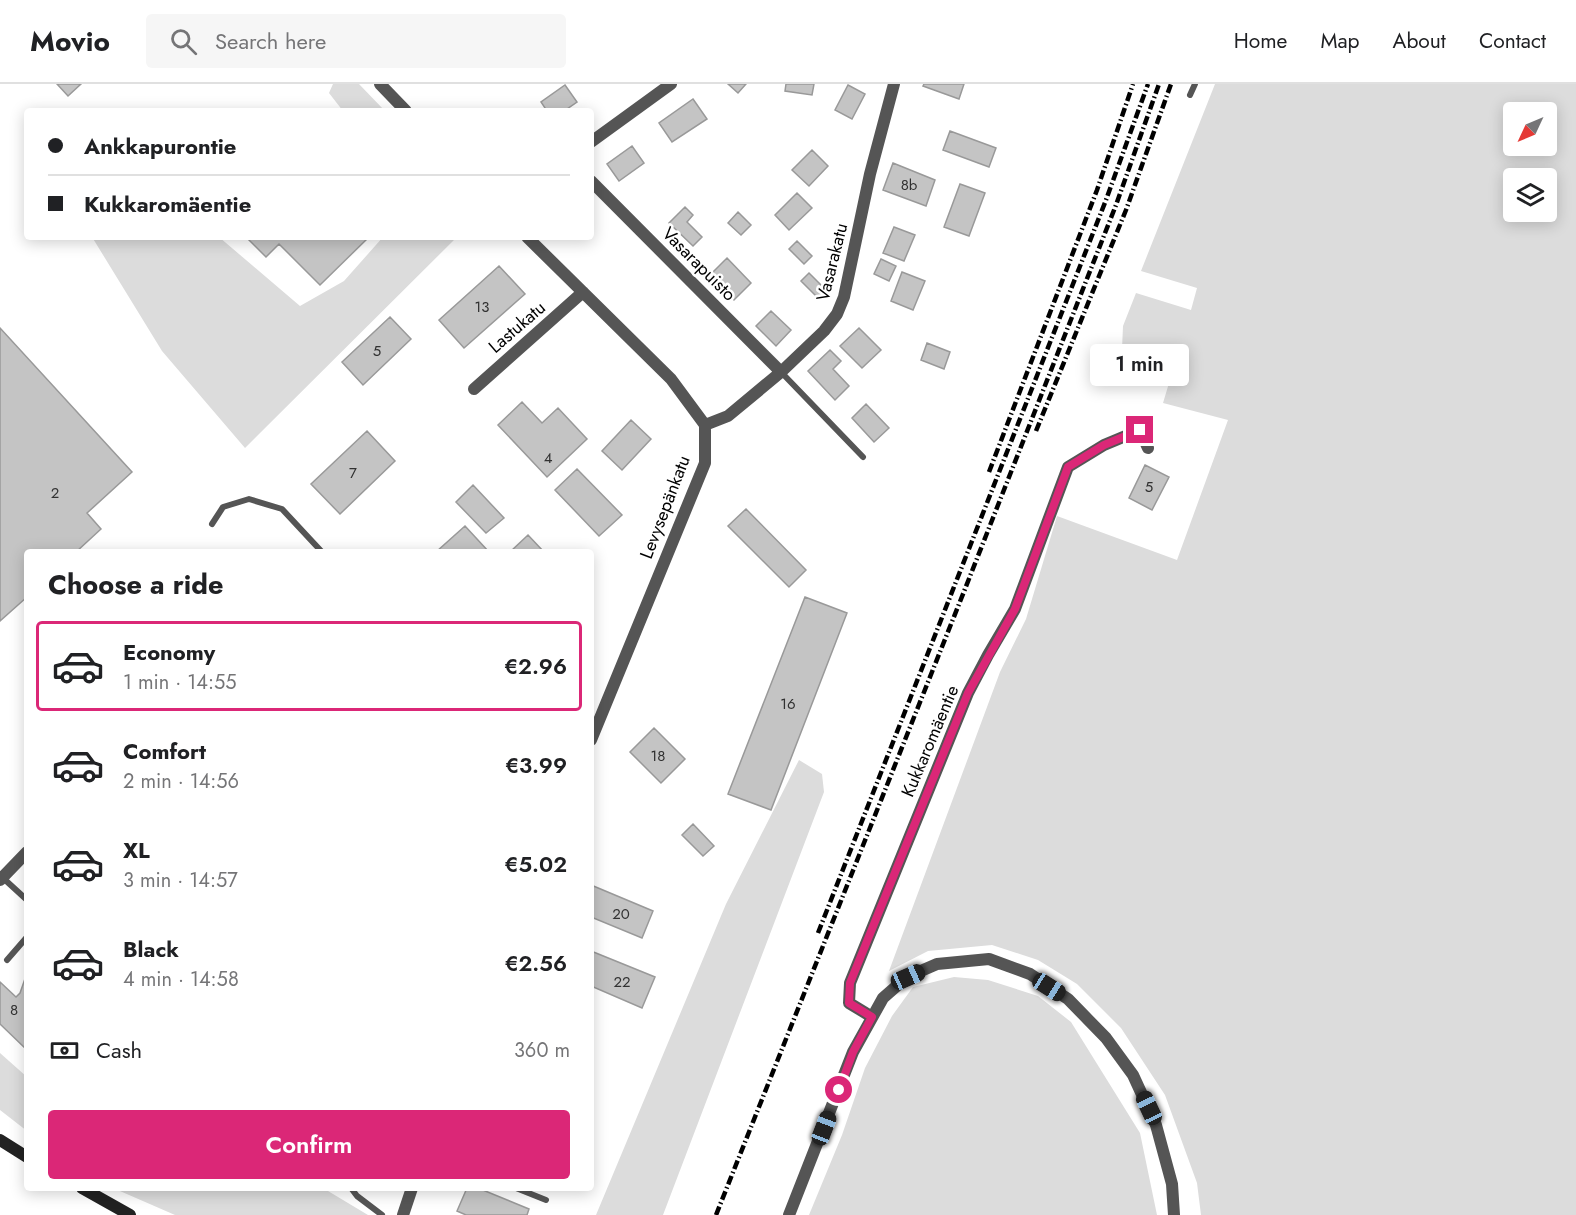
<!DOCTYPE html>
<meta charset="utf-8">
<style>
body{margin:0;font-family:Jost,sans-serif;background:#f6f6f6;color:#202124;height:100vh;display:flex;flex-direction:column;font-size:22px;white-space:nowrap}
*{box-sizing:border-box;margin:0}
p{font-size:20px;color:#757577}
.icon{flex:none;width:33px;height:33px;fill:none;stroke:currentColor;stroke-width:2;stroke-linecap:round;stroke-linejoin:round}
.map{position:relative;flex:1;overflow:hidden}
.drawer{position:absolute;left:24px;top:465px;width:570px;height:642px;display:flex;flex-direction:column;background:#fff;border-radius:6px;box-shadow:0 3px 15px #0003}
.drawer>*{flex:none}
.top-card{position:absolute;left:24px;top:24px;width:570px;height:132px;border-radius:6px;box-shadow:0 3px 15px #0003;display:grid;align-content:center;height:132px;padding:0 24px;background:#fff}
.needle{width:39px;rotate:226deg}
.buttons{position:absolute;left:1503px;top:18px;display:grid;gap:12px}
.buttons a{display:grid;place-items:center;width:54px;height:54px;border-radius:6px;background:#fff;box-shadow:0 3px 15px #0003;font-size:30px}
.end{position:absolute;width:27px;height:27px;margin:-14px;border:8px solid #db2777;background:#fff;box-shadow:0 0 0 3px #fff}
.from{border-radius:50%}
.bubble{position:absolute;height:42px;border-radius:6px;background:#fff;box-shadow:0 3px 15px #0003;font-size:20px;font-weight:600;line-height:42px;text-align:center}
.car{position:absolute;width:18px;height:36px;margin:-18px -9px;border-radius:8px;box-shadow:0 0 4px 2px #0007;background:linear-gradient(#222 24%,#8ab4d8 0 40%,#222 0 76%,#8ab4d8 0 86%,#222 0)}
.top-card b{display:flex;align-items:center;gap:21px;height:57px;font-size:22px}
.top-card b+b{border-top:2px solid #e0e0e0}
.top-card i{width:15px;height:15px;background:#202124}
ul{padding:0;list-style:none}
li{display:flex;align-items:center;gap:18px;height:90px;margin:0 12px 9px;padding:0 12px;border:3px solid transparent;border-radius:6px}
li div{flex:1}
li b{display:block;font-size:22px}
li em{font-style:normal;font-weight:600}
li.current{border-color:#db2777}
li>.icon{width:54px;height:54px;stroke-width:1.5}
h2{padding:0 24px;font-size:27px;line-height:72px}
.pay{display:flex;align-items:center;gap:15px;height:66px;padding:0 24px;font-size:22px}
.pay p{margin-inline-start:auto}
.button{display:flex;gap:12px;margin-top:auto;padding:12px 24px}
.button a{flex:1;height:69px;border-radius:6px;background:#db2777;color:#fff;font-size:24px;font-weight:600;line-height:69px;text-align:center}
header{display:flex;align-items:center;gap:36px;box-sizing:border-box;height:84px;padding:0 30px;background:#fff;border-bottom:2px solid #e0e0e0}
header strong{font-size:28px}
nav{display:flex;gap:33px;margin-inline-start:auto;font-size:21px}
.search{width:420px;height:54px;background:#f6f6f6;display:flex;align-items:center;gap:15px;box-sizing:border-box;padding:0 21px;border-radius:6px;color:#757577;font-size:22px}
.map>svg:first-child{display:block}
.green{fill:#dcdcdc;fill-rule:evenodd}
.building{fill:#c4c4c4;stroke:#999;stroke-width:1.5}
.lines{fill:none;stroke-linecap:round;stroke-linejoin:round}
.service{stroke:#555;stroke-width:6}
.minor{stroke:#555;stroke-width:12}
.secondary{stroke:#222;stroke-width:12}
.rail{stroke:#000;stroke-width:4.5;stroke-dasharray:9 3 1.5 3;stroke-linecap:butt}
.route{stroke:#db2777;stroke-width:8}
.labels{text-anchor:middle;stroke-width:5;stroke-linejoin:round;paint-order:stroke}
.number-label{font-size:15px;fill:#313131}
.street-label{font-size:18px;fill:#000;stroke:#fff}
</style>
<header>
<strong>Movio</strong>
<div class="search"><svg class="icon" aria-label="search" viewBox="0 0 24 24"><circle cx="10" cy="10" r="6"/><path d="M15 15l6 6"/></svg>Search here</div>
<nav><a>Home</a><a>Map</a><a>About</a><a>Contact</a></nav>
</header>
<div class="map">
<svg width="1576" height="1131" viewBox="0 0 1576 1131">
<rect width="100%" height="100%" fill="#fff"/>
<path class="green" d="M333,0H359L385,27H343L329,9Z
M1215,0H1576V1131H1201L1197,1099L1165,1011L1121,944L1077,900L1038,876L992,861L928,867L889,887L1000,588L1026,535L1057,432L1177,476L1228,336L1163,319L1175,279L1122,265L1123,242L1136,209L1191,226L1197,204L1141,187ZM1514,28H1546V62H1514ZM1514,94H1546V128H1514Z
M92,153H219L300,222L344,197L383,153H457L245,364L162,267Z
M799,676L822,690L824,708L663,1131H596L726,820Z
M954,893L988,896L1038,912L1071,938L1140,1049L1157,1131H809L842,1051L865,984L892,932L913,903Z
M0,969L27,993V1047L0,1026Z
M113,1104H323L368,1131H175Z"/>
<path class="building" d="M57,0H81L68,12Z
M728,0H746L738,9Z
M786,0H814L812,11L785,7Z
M924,0H964L959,15L923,2Z
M565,1L577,18L564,27H547L541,18Z
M848,1L865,10L852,35L835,26Z
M693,15L707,35L672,58L659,39Z
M950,47L996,64L989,83L943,66Z
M632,62L644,79L619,97L607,80Z
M812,66L828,82L809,102L792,86Z
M893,79L935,96L926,122L883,106Z
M960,100L985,109L969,152L944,143Z
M797,109L812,124L789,146L775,131Z
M685,123L693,131L687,138L702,153L693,162L669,139Z
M738,128L751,141L741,151L728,139Z
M894,143L915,151L904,177L883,169Z
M246,153H369L320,201L279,160L266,173Z
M797,157L812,172L804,180L789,165Z
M727,174L751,199L734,216L710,191Z
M881,175L896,182L889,197L874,190Z
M499,182L525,210L464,264L439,236Z
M902,188L925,197L913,226L891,217Z
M809,189L826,206L818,214L801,197Z
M771,227L791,246L776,262L756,242Z
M390,233L411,255L363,301L342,278Z
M0,244L132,388L87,429L101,445L76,468H27V513L0,537Z
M859,244L881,266L862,284L840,262Z
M927,259L950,268L944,285L921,276Z
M830,266L841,277L833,285L849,302L835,316L808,287Z
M522,318L542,339L558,324L587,355L547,393L498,341Z
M866,320L889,344L874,358L852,334Z
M631,336L651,355L622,386L602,367Z
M367,347L395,377L340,430L311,400Z
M1145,381L1169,393L1152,426L1129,414Z
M577,385L622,431L599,452L555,406Z
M473,401L504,434L486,449L456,418Z
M746,425L806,486L789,503L728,442Z
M465,442L489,468H436Z
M528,451L544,468H510Z
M805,513L847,529L771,726L728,710Z
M654,644L685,675L661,699L630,668Z
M693,740L714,762L703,772L682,751Z
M591,801L653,827L642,854L591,833Z
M591,867L655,893L642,924L591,902Z
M27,889V966L0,940V898L16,913L20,909Z
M467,1104H478L529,1125L527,1131H466L457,1127Z"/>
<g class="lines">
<path class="service" d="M1190,11L1195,0
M781,288L863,373
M212,440L223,423L249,415L282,425L322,468
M3,794L27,816
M7,876L27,853
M351,1104L357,1112L382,1131
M516,1104L546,1116"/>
<path class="minor" d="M380,0L406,27
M591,58L671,0
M591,97L781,288
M527,153L671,295L705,341V379L591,656
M474,305L583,208
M705,341L728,332L781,288L824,247L837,230L844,213L870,90L894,0
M0,796L27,768
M872,933L849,919L850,899L968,609L988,571L1015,525L1068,383L1104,361L1140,346L1148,364
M403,1131L412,1104
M789,1131L853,968L883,914L907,893L937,880L989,875L1030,890L1068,915L1106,954L1133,991L1156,1041L1172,1100L1174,1131"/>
<path class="secondary" d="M0,1056L27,1073
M82,1104L130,1131"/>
<path class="rail" d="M1036,347L1126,126L1171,0
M989,388L1097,106L1133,0
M818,849L1106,116L1148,0
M716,1131L965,505L1116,121L1159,0"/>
</g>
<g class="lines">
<path class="route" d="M839,1006L853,968L872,933L849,919L850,899L968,609L1015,525L1068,383L1104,361L1140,346"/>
</g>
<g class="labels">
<g class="number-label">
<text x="909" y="106">8b</text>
<text x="482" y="228">13</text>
<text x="377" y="272">5</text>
<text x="548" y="379">4</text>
<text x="353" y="394">7</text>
<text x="1149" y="408">5</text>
<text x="55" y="414">2</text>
<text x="788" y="625">16</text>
<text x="658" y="677">18</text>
<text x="621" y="835">20</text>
<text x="622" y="903">22</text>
<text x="14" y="931">8</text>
</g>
<g class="street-label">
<text transform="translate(832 178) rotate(-76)" y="6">Vasarakatu</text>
<text transform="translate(699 180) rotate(45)" y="6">Vasarapuisto</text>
<text transform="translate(517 243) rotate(-41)" y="6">Lastukatu</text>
<text transform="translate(665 423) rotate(-69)" y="6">Levysepänkatu</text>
<text transform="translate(930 657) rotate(-67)" y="6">Kukkaromäentie</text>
</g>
</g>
</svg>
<div class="buttons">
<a><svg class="needle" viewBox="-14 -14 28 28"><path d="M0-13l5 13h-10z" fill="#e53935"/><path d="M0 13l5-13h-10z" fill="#757577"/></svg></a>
<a><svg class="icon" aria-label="layers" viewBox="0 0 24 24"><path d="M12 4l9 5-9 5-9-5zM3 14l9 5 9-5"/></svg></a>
</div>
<i class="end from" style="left:839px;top:1006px"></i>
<i class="end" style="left:1140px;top:346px"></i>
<div class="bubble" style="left:1090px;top:260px;width:99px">1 min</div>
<i class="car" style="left:908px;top:893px;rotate:66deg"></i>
<i class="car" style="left:1049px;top:903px;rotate:122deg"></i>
<i class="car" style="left:1149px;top:1024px;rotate:335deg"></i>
<i class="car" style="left:824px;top:1044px;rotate:21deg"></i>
<div class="top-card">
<b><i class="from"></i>Ankkapurontie</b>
<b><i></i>Kukkaromäentie</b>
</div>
<section class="drawer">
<h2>Choose a ride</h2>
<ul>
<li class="current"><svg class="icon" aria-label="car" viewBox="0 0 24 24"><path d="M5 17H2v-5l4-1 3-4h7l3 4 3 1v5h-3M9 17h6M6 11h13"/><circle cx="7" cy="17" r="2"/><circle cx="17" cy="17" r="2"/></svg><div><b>Economy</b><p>1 min · 14:55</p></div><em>€2.96</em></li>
<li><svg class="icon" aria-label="car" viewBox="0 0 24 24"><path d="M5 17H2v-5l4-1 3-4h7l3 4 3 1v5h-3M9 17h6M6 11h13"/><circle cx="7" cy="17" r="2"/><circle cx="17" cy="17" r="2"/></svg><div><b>Comfort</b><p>2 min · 14:56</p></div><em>€3.99</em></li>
<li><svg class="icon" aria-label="car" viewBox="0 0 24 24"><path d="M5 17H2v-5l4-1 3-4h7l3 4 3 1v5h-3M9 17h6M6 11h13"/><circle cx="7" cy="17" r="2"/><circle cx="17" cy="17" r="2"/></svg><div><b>XL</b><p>3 min · 14:57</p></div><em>€5.02</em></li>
<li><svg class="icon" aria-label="car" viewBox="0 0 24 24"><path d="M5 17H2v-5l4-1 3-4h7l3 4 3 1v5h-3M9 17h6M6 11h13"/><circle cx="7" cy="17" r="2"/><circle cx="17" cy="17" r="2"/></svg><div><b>Black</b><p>4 min · 14:58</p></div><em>€2.56</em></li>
</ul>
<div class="pay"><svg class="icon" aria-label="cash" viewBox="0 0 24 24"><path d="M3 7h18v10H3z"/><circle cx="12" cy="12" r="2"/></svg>Cash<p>360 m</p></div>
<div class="button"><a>Confirm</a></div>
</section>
</div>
